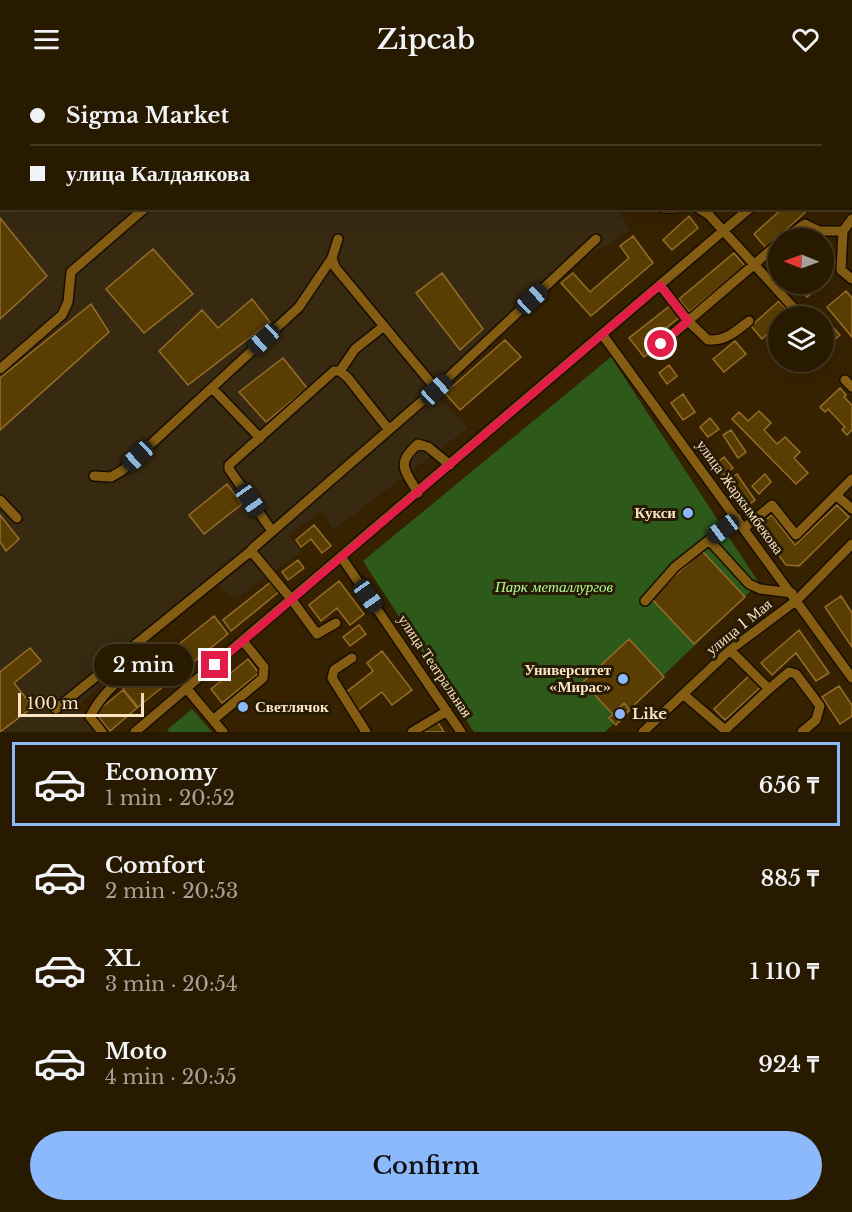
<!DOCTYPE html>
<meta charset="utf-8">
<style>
body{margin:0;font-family:"Libre Baskerville",serif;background:#34270f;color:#f1f3f6;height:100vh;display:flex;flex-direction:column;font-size:22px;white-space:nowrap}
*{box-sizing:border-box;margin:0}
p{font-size:20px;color:#a5a199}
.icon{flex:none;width:33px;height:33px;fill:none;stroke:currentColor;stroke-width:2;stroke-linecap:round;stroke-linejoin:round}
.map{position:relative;height:654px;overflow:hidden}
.drawer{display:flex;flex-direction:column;background:#281a00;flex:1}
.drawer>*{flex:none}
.top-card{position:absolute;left:0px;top:0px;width:852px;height:132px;box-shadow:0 6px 24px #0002,0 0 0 2px #443822;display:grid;align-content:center;height:132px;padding:0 30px;background:#281a00}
.needle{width:39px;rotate:271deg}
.buttons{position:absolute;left:768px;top:150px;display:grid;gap:12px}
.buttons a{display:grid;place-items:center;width:66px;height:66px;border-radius:50%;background:#281a00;box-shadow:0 6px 24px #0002,0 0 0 2px #443822;font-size:30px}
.scale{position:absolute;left:18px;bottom:15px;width:126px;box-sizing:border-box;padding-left:6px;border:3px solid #fae4c3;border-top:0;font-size:16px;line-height:21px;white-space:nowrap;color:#fae4c3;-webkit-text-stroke:4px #271b06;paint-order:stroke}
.end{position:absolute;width:27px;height:27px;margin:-14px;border:8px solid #e11d48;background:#fff;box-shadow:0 0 0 3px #fff}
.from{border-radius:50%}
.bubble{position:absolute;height:42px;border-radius:21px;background:#281a00;box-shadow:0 6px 24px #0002,0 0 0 2px #443822;font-size:20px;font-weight:600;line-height:42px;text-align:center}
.car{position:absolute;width:18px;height:36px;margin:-18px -9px;border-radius:8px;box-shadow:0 0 4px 2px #0007;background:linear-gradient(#222 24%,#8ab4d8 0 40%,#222 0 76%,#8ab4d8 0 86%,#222 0)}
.top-card b{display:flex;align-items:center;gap:21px;height:57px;font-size:22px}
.top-card b+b{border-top:2px solid #443822}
.top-card i{width:15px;height:15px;background:#f1f3f6}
ul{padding:10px 0 0;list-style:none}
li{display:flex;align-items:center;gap:18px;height:84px;margin:0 12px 9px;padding:0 18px;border:3px solid transparent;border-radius:0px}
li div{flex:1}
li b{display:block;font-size:22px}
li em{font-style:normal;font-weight:600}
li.on{border-color:#8cb9fc}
li>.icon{width:54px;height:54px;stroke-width:1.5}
.button{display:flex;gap:12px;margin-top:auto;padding:12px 30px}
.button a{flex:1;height:69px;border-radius:36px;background:#8cb9fc;color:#111;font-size:24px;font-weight:600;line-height:69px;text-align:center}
header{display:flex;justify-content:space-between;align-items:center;height:78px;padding:0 30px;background:#281a00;font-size:27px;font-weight:600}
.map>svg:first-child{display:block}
.built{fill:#382911}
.green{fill:#2d591b}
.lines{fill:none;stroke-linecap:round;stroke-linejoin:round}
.river{stroke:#7c438d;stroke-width:15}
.building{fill:#593d03;stroke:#966e29;stroke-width:1.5}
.minor-casing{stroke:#190d00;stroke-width:12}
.minor{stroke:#845d13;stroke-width:9}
.route{stroke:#e11d48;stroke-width:8}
.poi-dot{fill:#8cb9fc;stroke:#271b06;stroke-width:2}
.labels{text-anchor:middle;stroke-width:6;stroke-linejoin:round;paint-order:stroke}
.street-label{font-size:15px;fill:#fae4c3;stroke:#271b06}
.poi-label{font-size:15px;font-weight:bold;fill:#fae4c3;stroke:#271b06;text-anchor:end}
.park-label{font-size:15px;font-style:italic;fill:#aefd92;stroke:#271b06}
</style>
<header><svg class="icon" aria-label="menu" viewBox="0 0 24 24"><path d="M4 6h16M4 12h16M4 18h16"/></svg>Zipcab<svg class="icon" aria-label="heart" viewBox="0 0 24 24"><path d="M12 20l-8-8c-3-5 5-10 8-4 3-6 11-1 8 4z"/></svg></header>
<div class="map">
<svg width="852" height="654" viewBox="0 0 852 654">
<rect width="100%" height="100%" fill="#362200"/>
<path class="built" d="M0,0H545L546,1L2,2V130H618L630,153L581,182L513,249L436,316L468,350L333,452L322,433L289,457L301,474L235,521L214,504L78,628L97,654H0Z"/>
<path class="green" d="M611,279L759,505L605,654H474L363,483Z
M192,631L212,654H169L167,652Z"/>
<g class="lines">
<path class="river" d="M45,2L47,0
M0,42L2,41"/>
</g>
<path class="building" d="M194,0H278L276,2Z
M783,130H810L766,170L754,156Z
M689,138L698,150L672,172L663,162Z
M0,140L47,198L0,241Z
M633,158L653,185L591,238L561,205L573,195L590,214L629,180L620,168Z
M153,171L193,216L144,255L106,211Z
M734,175L745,188L689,234L679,221Z
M824,190L831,199L824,205Z
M442,195L483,251L460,272L416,215Z
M801,206H823L807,219L797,208Z
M846,213L852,220V259L827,229Z
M252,221L270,244L188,307L159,273L202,232L218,250Z
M779,223L790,235L787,238H778V246L762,261L751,248Z
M91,226L109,254L0,352V300Z
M671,227L680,239L651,262L656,269L644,279L629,260Z
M828,244L840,257L824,271V248Z
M505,262L521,279L460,332L445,315Z
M735,263L746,276L724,294L713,281Z
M283,280L307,310L266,344L239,314Z
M669,287L677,298L667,306L659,295Z
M840,310L846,317L844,319L852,327V352L847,357L842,352L845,349L828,331L825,334L820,329Z
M683,316L695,334L683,342L671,325Z
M759,333L771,345L764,352L777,366L785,359L800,374L794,380L808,395L796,406L732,341L739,334L748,343Z
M710,340L719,351L708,359L700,349Z
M731,352L746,374L738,380L723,357Z
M724,379L733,390L722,398L714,387Z
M737,396L755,422L743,431L724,405Z
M765,396L771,404L759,416L752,408Z
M227,406L242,426L204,456L189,437Z
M837,427L849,439L799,488L786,487L757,448L772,437L795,467Z
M0,437L19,461L6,473L0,464Z
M314,447L331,468L322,475L311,461L301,469L296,462Z
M702,473L745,519L694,566L651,520Z
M298,482L304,490L288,502L282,494Z
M272,503L280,513L231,553L223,542Z
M339,503L364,536L350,547L337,530L321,543L309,527Z
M841,518L852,535V569L825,529Z
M214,538L228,556L138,629L123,611Z
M359,547L366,556L350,568L343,559Z
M799,552L829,595L816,603L796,575L772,597L761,585Z
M629,561L664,599L618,642L583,604Z
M30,570L41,583L14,605L33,629L0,654V594Z
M382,573L412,612L392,627L382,614L357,633L344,616L373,593L367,585Z
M248,581L259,595L222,625L211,611Z
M751,596L762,608L725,642L714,631Z
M839,608L852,627V638L840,646L822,619Z
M123,612L137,630L110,653L95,635Z
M624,625L630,632L616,647L609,640Z
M437,643L444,654H423L422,653Z"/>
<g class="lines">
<g class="minor-casing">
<path id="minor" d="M181,0L182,2
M716,0L719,2
M759,2L760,0
M850,3L852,0
M850,77L852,78
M663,130H677
M698,130L709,137L801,238
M843,153L841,192L852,201
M785,160L805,146L819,153H843L852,141
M338,161L332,180L335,189L436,311
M660,207L688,243L661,266
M749,243C735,254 726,263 708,262L688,243L778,166
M602,256L852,600
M0,291L62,237L68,224L71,194L145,130
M340,293L355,271L384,248
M845,302L852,309
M212,310L260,360
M94,398L111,399L123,392L299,229L332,180
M418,415C405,392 395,386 418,366L428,369L450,387
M836,417L852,431
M0,422L17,440
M744,450L772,427L796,457L852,401
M272,453L229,391V387L334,293H340L348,300L389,352
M709,462L749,506L760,511L792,515
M342,480L461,654
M645,523L675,489L737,440
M336,545L317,556L292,522L252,474V471L436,311L596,161
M730,572L769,611L789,594L796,596L820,628L816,642L802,654
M352,580L334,592L332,600L366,654
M187,611L223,654
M683,616L725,652L769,611
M56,631L252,472
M213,642L263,600L264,589L243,563
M102,654L90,639C103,611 131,593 154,573
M135,654L750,130
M412,654L447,633
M643,654L730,572L797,522L852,466"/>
</g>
<use href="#minor" class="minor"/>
</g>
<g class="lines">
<path class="route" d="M215,587L660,207L688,243L661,266"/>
</g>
<g class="poi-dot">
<circle cx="688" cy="435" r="6"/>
<circle cx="623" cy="601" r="6"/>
<circle cx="243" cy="629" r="6"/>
<circle cx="620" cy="636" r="6"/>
</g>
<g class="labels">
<g class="street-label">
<text transform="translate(740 419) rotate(54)" y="5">улица Жаркымбекова</text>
<text transform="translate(739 549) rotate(-39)" y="5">улица 1 Мая</text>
<text transform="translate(435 588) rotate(56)" y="5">улица Театральная</text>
</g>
<g class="poi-label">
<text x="676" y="440">Кукси</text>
<text x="611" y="597">Университет<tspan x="611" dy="17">«Мирас»</tspan></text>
<text x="255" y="634" text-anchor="start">Светлячок</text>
<text x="632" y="641" text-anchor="start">Like</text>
</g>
<g class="park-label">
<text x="554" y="514">Парк металлургов</text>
</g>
</g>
</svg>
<div class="buttons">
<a><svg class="needle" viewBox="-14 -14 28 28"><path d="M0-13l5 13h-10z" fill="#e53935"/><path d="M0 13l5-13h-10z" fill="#a5a199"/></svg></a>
<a><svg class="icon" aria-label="layers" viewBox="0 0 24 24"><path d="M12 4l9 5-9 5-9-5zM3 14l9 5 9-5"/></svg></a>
</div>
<div class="scale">100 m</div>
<i class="end from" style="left:661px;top:266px"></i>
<i class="end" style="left:215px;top:587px"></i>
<div class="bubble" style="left:94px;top:566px;width:99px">2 min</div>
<i class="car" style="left:532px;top:221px;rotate:47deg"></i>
<i class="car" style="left:264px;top:261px;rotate:227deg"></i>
<i class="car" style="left:436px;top:312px;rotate:47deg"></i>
<i class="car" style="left:138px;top:378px;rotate:227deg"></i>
<i class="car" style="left:250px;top:422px;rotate:145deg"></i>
<i class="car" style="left:723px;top:451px;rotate:233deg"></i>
<i class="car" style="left:368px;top:518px;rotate:145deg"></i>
<div class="top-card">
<b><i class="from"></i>Sigma Market</b>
<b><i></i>улица Калдаякова</b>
</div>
</div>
<section class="drawer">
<ul>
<li class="on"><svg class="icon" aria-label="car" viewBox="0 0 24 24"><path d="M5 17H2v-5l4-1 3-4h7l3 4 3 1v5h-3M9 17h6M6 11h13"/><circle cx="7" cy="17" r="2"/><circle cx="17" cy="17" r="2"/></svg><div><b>Economy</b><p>1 min · 20:52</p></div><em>656 ₸</em></li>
<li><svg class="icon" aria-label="car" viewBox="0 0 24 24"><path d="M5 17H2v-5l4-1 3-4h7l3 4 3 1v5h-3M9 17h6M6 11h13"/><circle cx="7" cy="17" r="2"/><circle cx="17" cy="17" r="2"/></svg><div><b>Comfort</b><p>2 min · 20:53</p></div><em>885 ₸</em></li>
<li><svg class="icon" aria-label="car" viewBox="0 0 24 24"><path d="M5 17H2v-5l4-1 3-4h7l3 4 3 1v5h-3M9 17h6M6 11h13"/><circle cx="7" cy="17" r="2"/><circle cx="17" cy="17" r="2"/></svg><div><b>XL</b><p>3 min · 20:54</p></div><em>1 110 ₸</em></li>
<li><svg class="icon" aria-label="car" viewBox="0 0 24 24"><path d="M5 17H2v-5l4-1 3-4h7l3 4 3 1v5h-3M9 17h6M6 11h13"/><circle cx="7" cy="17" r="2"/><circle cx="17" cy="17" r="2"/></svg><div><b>Moto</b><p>4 min · 20:55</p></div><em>924 ₸</em></li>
</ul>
<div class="button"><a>Confirm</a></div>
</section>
